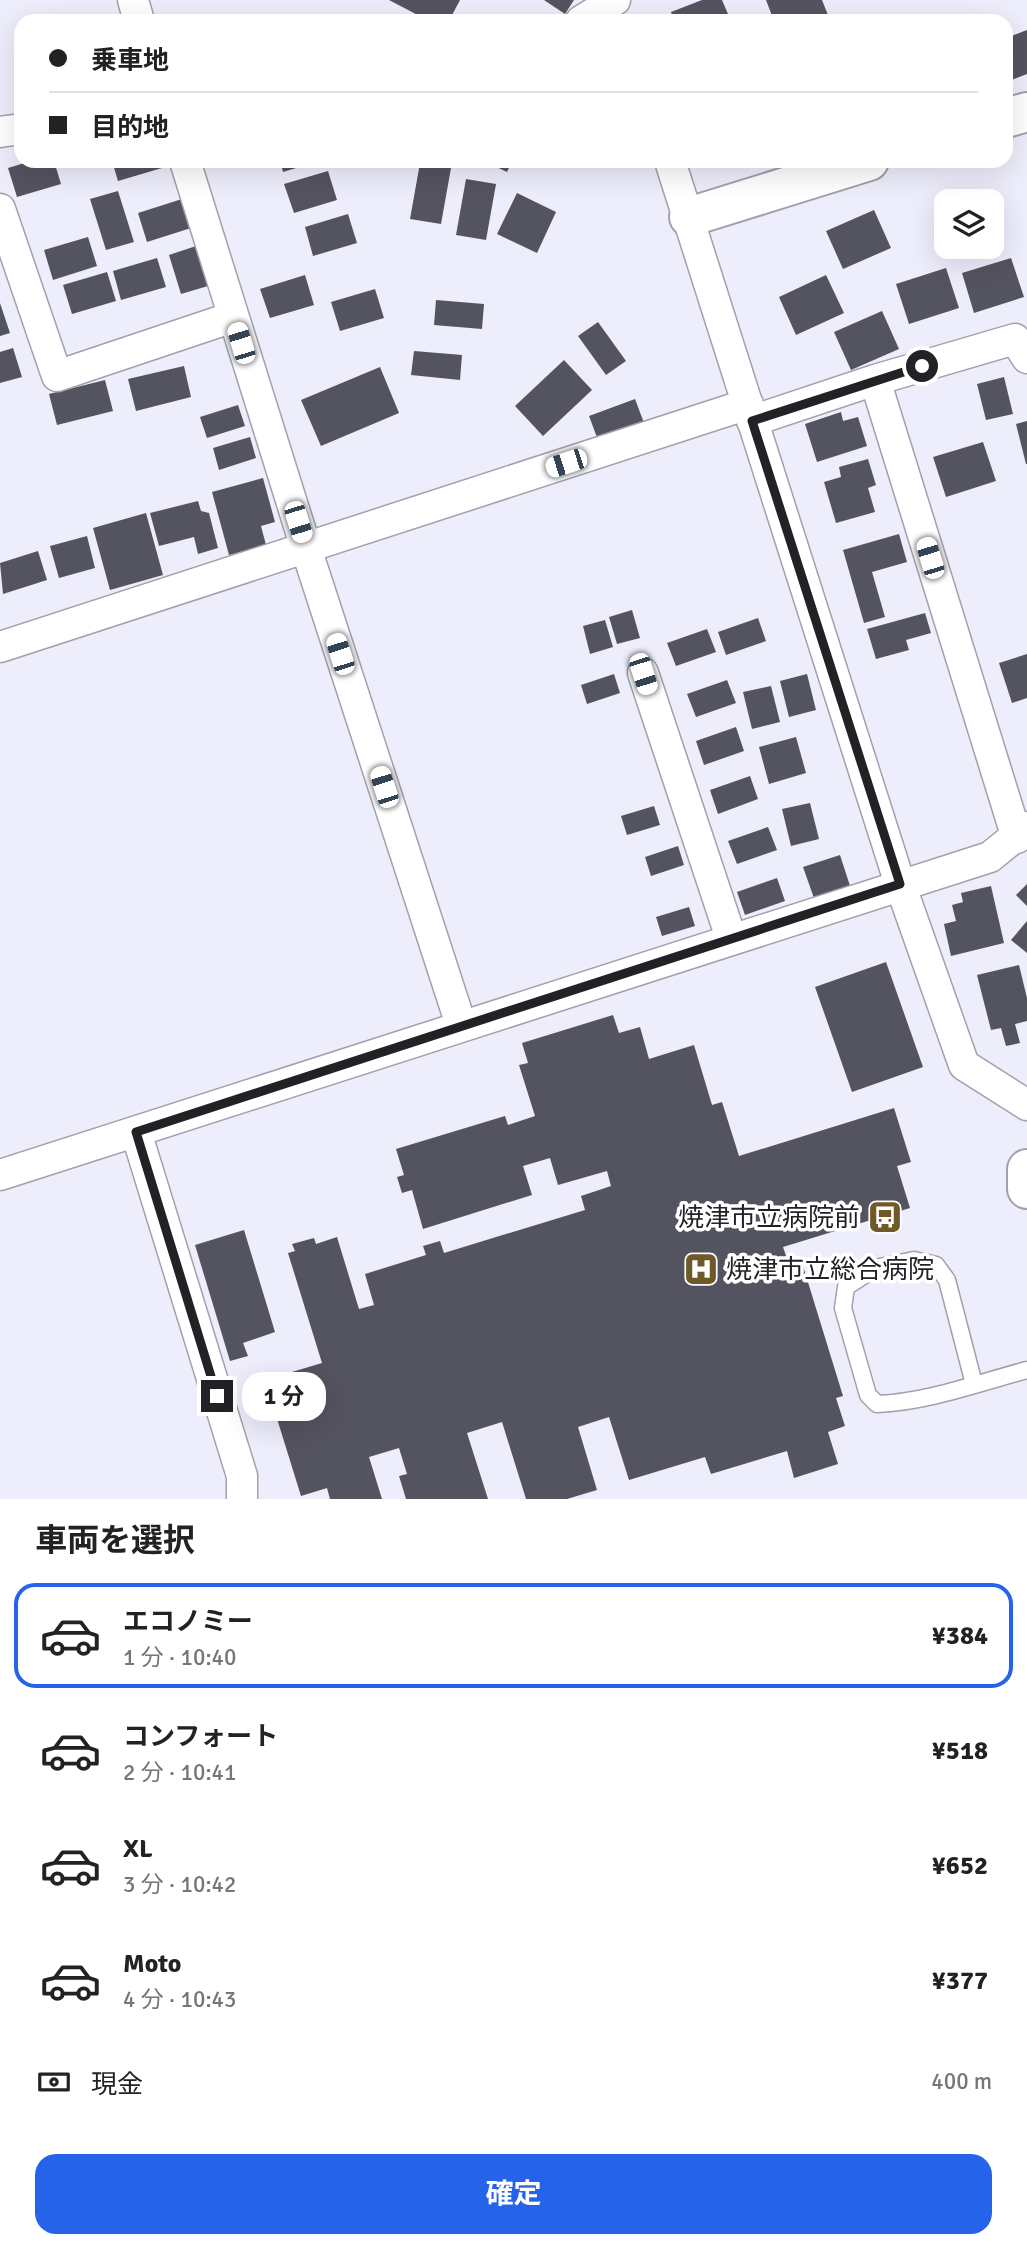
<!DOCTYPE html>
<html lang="ja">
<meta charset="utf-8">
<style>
body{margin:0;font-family:Signika,"Noto Sans JP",sans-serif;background:#f6f6f6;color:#222;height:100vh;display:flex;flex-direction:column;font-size:26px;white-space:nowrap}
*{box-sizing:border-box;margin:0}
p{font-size:23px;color:#767676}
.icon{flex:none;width:38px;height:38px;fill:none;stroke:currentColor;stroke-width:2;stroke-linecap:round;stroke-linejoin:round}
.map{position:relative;height:1499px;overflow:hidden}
.panel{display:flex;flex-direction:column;background:#fff;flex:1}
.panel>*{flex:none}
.banner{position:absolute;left:14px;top:14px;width:999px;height:154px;border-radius:21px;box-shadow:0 7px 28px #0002;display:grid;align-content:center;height:154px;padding:0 35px;background:#fff}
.tools{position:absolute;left:934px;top:189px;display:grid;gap:14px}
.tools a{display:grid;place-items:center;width:70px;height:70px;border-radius:14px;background:#fff;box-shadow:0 7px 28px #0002;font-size:35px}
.end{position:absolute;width:32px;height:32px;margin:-16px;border:9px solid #212126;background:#fff;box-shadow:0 0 0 4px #fff}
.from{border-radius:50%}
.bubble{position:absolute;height:49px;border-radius:21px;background:#fff;box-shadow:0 7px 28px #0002;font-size:23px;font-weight:700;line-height:49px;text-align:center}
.car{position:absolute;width:21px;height:42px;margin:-21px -10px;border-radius:9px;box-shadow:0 0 5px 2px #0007;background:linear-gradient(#fff 24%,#345 0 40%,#fff 0 76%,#345 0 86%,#fff 0)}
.banner b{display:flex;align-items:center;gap:24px;height:66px;font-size:26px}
.banner b+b{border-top:2px solid #e0e0e0}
.banner i{width:18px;height:18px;background:#222}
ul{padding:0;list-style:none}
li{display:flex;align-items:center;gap:21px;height:105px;margin:0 14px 10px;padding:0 21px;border:4px solid transparent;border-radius:21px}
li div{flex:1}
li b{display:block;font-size:26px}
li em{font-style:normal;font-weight:700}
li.active{border-color:#2563eb}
li>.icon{width:63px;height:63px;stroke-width:1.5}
h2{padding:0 35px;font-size:32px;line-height:84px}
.pay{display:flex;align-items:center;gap:18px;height:77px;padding:0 35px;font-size:26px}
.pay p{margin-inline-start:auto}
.button{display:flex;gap:14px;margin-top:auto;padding:14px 35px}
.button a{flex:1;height:80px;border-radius:21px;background:#2563eb;color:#fff;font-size:28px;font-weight:700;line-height:80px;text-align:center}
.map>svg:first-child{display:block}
.building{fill:#545360}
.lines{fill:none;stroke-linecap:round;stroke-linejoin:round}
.lane-casing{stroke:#a0a0ae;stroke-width:19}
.street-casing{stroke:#a0a0ae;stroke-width:33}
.secondary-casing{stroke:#a0a0ae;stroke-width:42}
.lane{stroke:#fff;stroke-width:16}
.street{stroke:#fff;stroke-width:30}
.secondary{stroke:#fff;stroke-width:38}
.route{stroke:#212126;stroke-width:9}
.labels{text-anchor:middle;stroke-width:7;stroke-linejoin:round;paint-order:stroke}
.poi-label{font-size:26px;fill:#212126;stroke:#fff;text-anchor:end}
</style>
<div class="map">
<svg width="1027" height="1499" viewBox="0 0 1027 1499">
<rect width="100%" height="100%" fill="#eeedfc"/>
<path class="building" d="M389,0H460L449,21H429Z
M544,0H574L565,14Z
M702,0H722L731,21H674L671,12Z
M766,0H822L828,15L812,21H774Z
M1027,30V74L1006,82V38Z
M31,161H54L61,184L17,197L8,168Z
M112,161H160L162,168L118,181Z
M280,161H315L316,162L283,172Z
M484,161H512L507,172Z
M420,163L451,168L441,224L410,219Z
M328,171L337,200L294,213L284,184Z
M466,179L496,184L486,240L456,235Z
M118,191L134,242L106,250L90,199Z
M517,193L556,212L537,253L497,234Z
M182,199L191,228L147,242L138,213Z
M874,210L891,248L843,269L826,231Z
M348,214L357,243L313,256L305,227Z
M88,237L97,266L53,280L44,250Z
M196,246L208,286L181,294L169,255Z
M157,258L166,287L121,300L113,271Z
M1011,258L1024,297L974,313L962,273Z
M946,268L959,308L909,324L896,284Z
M107,272L116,301L72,314L63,285Z
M305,275L314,305L270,318L260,289Z
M826,275L844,313L796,335L779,297Z
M375,289L384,318L340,331L331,302Z
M436,300L484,304L482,329L434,325Z
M0,303L10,333L0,336Z
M882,311L899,349L851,370L834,332Z
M598,322L626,361L606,375L578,336Z
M13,348L22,377L0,383V352Z
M414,351L462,355L460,380L411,375Z
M564,360L592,390L543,436L515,406Z
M184,366L191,397L136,411L128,379Z
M380,367L399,413L321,446L301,400Z
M1004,377L1013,414L986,420L977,384Z
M105,380L113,411L57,425L49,394Z
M635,399L644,423L598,440L589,416Z
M238,405L245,426L207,438L200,417Z
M841,412L843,421L858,417L867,446L817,462L805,424Z
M1027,421V464H1026L1016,424Z
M250,437L256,458L219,470L213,448Z
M983,442L996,481L946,497L933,457Z
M868,459L876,485L868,488L875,512L836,523L824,482L841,477L839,467Z
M263,478L275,522L261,526L266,545L229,555L212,492Z
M198,501L201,511L209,513L218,548L198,554L194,537L159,546L150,513Z
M146,513L163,575L110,590L93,528Z
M899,534L907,562L872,572L885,617L864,623L843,550Z
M87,536L95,568L59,578L50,546Z
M38,551L47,580L3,594L0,563Z
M632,610L640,638L617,644L609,617Z
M925,613L931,633L906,640L909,650L876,659L867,629Z
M758,618L766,641L726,655L718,632Z
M605,620L613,647L590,654L583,626Z
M707,629L716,652L676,666L667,643Z
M1027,654V698L1012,703L999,663Z
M614,674L620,693L587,704L581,685Z
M807,674L816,710L789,717L780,681Z
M727,680L736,703L696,717L687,694Z
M771,686L780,722L752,729L743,692Z
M736,727L744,751L704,765L696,741Z
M796,737L806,773L769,784L759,747Z
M750,776L758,799L718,814L710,790Z
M810,803L819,839L791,846L782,809Z
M654,806L660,825L627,835L621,816Z
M768,827L777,850L737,864L728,841Z
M678,846L684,865L651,876L645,857Z
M840,855L851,889L815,901L803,867Z
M777,878L785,901L745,915L737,892Z
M1027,884V906L1016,895Z
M991,886L1004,943L951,956L944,924L956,921L952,905L963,902L961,893Z
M689,907L695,926L662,936L656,917Z
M1027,921V953L1011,940Z
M886,962L923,1067L852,1092L815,987Z
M1019,965L1027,998V1021L1015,1024L1020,1043L1006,1046L1001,1028L991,1030L977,975Z
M613,1015L619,1033L640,1027L649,1059L694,1045L712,1105L722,1102L739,1156L894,1108L911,1162L897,1166L910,1208L783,1247L791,1270L803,1266L843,1396L836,1398L845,1426L828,1432L838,1464L794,1478L787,1451L711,1474L705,1457L629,1480L609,1417L578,1427L597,1490L567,1499H526L502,1422L467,1433L488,1499H406L399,1476L407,1474L399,1448L369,1457L382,1499H330L327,1488L301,1496L265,1380L322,1363L288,1253L295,1251L292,1244L314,1238L316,1244L337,1237L359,1309L374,1305L365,1274L426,1255L423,1246L440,1241L444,1253L585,1210L581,1196L611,1186L607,1171L558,1185L550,1158L523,1166L532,1195L423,1229L412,1190L402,1193L397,1177L404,1175L396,1149L505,1116L508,1125L535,1116L519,1065L528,1063L522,1043Z
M244,1230L275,1332L243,1343L248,1356L230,1361L195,1245Z"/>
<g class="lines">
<g class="lane-casing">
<path id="lane" d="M974,1384L947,1280L936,1265L914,1260L875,1268L846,1287L843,1308L868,1395L877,1404C928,1402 978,1383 1027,1370"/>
</g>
<g class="street-casing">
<path id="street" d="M133,0L139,21
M581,21L615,0
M0,132L21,129
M185,161L306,548L461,1025
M670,161L900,884L964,1065L1027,1105
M0,209L57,376L233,317
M875,380L1017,838
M752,421L875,380L1015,339L1027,358
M0,647L748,404
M643,673L731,938
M136,1132L242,1476V1499
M0,1175L990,857L1027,827"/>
</g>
<g class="secondary-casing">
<path id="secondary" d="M1006,118L1027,112
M689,217L869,161
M1027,1169V1189"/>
</g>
<use href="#lane" class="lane"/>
<use href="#street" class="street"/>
<use href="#secondary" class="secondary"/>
</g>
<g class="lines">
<path class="route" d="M217,1396L136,1132L900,884L752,421L922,366"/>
</g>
<defs>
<g id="bus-square" transform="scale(1.75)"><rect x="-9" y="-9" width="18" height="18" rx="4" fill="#705929" stroke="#fff"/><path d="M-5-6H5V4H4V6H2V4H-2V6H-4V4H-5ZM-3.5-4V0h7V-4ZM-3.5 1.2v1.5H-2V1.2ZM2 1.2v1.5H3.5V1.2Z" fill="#fff"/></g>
<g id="hospital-square" transform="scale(1.75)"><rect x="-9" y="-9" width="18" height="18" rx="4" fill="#705929" stroke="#fff"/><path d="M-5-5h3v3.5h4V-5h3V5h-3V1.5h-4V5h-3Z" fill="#fff"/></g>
</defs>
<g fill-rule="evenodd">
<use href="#bus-square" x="885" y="1217"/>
<use href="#hospital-square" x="701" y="1269"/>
</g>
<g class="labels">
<g class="poi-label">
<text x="860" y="1226">焼津市立病院前</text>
<text x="726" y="1278" text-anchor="start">焼津市立総合病院</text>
</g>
</g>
</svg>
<div class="tools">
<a><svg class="icon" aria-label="layers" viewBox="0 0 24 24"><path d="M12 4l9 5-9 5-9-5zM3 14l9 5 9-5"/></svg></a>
</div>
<i class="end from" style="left:922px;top:366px"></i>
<i class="end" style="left:217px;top:1396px"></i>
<div class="bubble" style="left:242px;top:1372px;width:84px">1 分</div>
<i class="car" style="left:241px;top:343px;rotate:343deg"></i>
<i class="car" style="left:566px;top:463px;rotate:252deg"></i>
<i class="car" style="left:298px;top:522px;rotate:163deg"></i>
<i class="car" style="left:930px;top:558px;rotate:343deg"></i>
<i class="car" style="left:340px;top:654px;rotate:342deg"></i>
<i class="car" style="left:643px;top:674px;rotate:162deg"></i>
<i class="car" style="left:384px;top:787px;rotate:342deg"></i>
<div class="banner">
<b><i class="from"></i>乗車地</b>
<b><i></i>目的地</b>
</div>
</div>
<section class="panel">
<h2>車両を選択</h2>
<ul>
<li class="active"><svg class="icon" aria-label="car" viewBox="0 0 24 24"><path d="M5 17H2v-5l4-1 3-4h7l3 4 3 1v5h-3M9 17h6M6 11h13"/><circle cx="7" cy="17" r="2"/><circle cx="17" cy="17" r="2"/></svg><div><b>エコノミー</b><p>1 分 · 10:40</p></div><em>¥384</em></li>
<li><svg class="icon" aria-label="car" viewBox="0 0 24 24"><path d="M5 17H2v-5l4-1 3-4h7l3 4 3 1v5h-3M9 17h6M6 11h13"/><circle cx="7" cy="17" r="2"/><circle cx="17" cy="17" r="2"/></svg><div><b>コンフォート</b><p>2 分 · 10:41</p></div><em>¥518</em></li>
<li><svg class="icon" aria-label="car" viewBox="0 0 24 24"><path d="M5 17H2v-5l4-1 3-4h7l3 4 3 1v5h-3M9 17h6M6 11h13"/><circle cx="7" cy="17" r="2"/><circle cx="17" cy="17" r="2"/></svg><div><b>XL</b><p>3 分 · 10:42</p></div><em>¥652</em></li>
<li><svg class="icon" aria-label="car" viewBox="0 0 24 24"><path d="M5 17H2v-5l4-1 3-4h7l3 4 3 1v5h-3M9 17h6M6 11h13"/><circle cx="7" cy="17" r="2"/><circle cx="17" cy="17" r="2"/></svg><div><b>Moto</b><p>4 分 · 10:43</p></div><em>¥377</em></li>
</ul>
<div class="pay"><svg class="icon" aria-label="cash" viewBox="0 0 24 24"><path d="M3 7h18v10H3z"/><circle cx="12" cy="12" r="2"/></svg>現金<p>400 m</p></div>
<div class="button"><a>確定</a></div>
</section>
